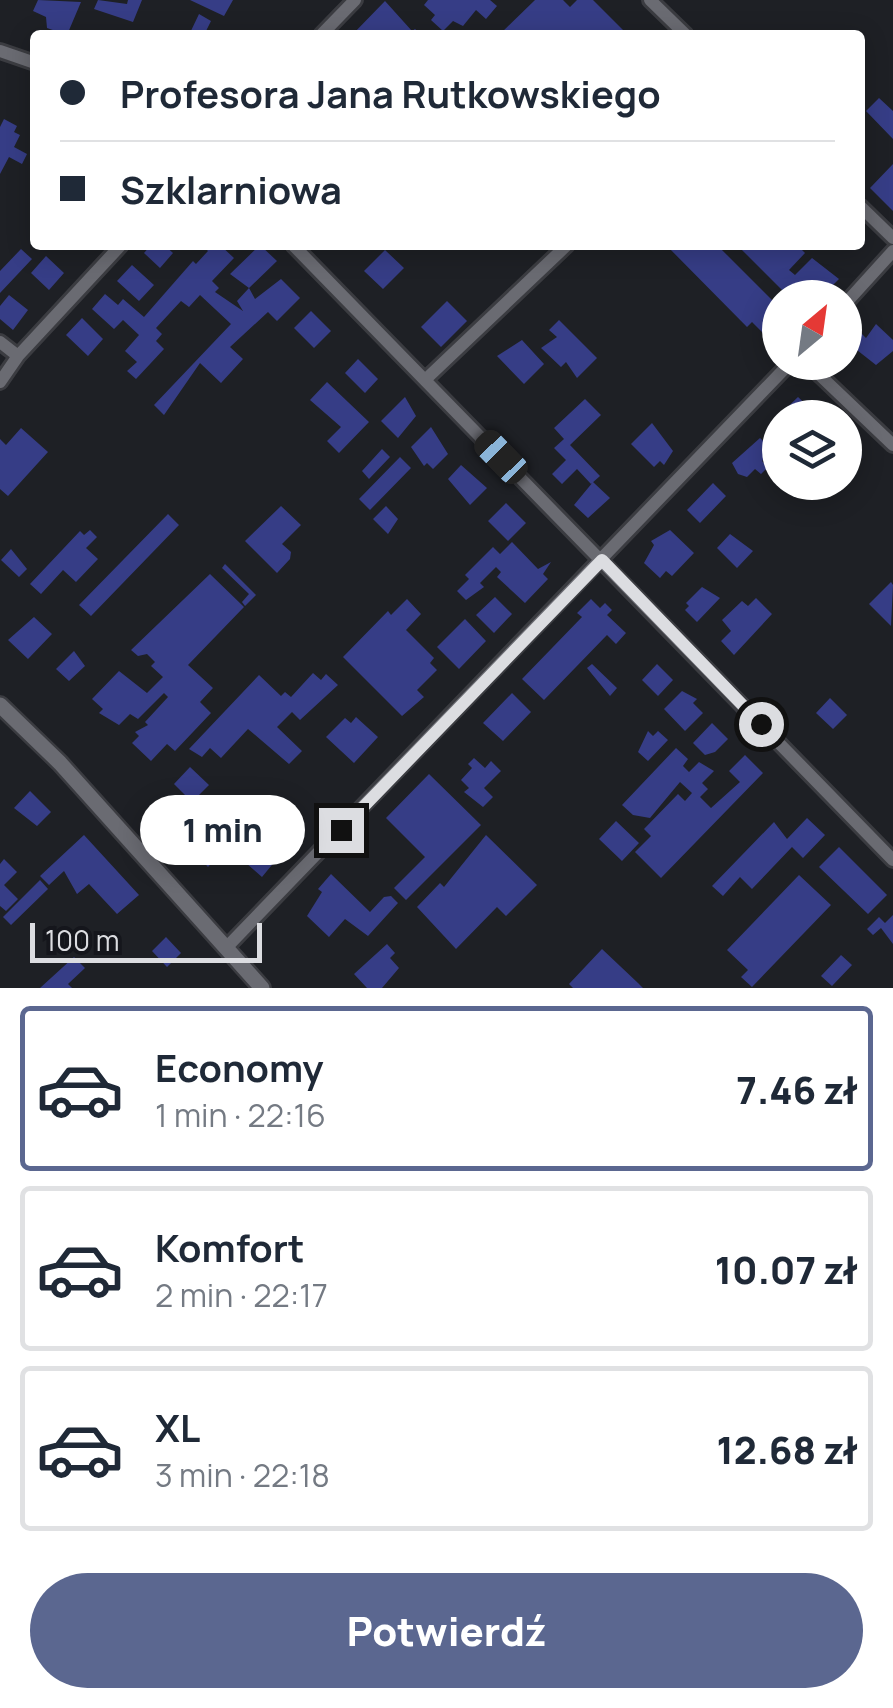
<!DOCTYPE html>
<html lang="pl">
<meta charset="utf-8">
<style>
body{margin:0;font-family:Manrope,sans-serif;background:#f2f2f3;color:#1f2937;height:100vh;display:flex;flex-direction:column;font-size:38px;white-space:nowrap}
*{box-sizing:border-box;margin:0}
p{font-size:32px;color:#747a83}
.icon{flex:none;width:55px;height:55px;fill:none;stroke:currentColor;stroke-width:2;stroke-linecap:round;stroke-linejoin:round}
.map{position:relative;height:988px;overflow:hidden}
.panel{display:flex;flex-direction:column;background:#fff;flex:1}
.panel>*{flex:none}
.guide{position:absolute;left:30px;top:30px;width:835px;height:220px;border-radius:10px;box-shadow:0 5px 25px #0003;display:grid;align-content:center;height:220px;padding:0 30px;background:#fff}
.needle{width:65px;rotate:29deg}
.tools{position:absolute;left:762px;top:280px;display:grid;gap:20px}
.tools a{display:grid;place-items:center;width:100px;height:100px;border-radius:50%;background:#fff;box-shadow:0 5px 25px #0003;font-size:50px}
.scale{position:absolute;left:30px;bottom:25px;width:232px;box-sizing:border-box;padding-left:10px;border:5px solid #dcdde1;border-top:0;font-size:28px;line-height:35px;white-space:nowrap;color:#dcdde1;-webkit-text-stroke:8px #15161c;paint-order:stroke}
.end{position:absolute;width:45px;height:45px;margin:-22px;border:12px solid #dcdde1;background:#111;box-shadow:0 0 0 5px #111}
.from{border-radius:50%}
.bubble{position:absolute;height:70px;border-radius:35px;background:#fff;box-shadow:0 5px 25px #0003;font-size:32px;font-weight:800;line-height:70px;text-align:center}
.car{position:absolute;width:30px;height:60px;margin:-30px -15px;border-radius:12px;box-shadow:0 0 8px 2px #0007;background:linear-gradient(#222 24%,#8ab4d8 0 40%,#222 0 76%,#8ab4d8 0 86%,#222 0)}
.guide b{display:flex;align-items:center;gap:35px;height:95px;font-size:38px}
.guide b+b{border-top:2px solid #e0e1e3}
.guide i{width:25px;height:25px;background:#1f2937}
ul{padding:18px 0 0;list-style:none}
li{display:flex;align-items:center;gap:30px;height:165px;margin:0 20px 15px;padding:0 10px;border:5px solid #e0e1e3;border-radius:10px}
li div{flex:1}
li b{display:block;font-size:38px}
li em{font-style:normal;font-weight:800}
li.on{border-color:#5b6790}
li>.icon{width:90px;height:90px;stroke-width:1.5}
.action{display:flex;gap:20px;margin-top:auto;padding:20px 30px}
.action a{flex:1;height:115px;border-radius:60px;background:#5b6790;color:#fff;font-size:40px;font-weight:800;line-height:115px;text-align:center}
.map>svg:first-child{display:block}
.building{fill:#363d86}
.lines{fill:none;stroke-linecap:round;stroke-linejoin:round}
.minor-casing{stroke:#3b3c41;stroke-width:18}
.tertiary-casing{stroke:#3b3c41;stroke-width:20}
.minor{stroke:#6a6b72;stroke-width:12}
.tertiary{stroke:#6a6b72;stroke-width:15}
.route{stroke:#dcdde1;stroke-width:12}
</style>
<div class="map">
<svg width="893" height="988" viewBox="0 0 893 988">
<rect width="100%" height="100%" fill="#1e2025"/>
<path class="building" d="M38,0L81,2L67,35L47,28L46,17L33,11Z
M98,0L127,4L128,0H142L133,22L94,9Z
M190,0H233L224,16Z
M428,0H490L497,6L486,19L476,10L463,26L453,21L443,31L431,20L435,15L424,5Z
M535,0H563L570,7L577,0H593L628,35H499Z
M385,1L412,31L415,29L422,35H352Z
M199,14L211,21L204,35H189Z
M879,98L893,111V139L866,111Z
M4,119L17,126L14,132L20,135L14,147L27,154L22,164L9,157L0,174V127Z
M893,164V211L870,188Z
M151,245H164L173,253L160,268L144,253Z
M202,245H220L234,258L212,281L219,288L215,292L243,311L237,301L249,288L230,274L260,245L277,261L249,288L255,299L281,279L300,298L277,321L268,312L230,347L243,359L221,383L200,363L164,415L154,405L231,324L200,295L189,307L181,301L156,328L162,334L156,341L164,349L136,379L127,371L137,362L125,351L139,335L123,320L114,329L92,309L105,294L118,305L123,299L144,317L193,261L196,264L208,251Z
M666,245H717L780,308V334L772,342L752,322L747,327Z
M737,245H797L805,253L789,270L795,275L812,258L839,279L820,298H790Z
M21,249L32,259L0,293V271Z
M385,250L404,268L383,289L364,271Z
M46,256L64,273L49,290L31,273Z
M132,265L154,285L139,301L117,281Z
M9,295L28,310L13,330L0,319V306Z
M447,301L467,321L441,347L421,327Z
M311,311L331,331L314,348L294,328Z
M82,318L103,339L88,356L66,335Z
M559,320L597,358L577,378L566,362L561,367L541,348L557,337L549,330Z
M876,324L893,340V351L876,365L848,343L859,331L866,338Z
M522,340L544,364L524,384L497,356Z
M358,359L378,379L365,393L345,373Z
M327,382L369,422L339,453L327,441L341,427L310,400Z
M405,397L416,416L398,438L381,421Z
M798,397L812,410L804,418H780L777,433L771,423Z
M585,399L601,415L570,445L600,476L591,484L577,469L562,484L552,474L566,460L554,448L564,439L554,428Z
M652,423L673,451L664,465L660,461L654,467L631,444Z
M431,427L448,454L433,469L427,463L424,466L411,447Z
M21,428L48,452L8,496L0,489V439L6,445Z
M760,438L773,450L762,461L768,467L761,474L755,469L747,477L738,474L732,463Z
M851,447L862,457L845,475V453Z
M382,449L390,457L369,479L362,471Z
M400,457L411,468L370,510L359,499Z
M461,465L487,488L470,505L448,479Z
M593,482L610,498L588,518L574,505Z
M713,483L726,496L700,523L687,510Z
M506,503L526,523L508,541L488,521Z
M281,506L301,525L282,544L291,552L290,559L277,573L245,541Z
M386,506L398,519L388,534L373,519Z
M168,514L179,525L91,616L79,605Z
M90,530L97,537L86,548L98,559L76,582L63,570L41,594L30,584L80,531L84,535Z
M670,530L694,553L672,576L666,571L660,578L644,563L654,545L651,541Z
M730,534L753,551L737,568L717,548Z
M512,542L538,569L551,562L543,574L548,579L525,603L497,577L501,572L496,567L480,583L484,587L466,600L457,591L469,579L465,575L493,547L500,554Z
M11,549L27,569L19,577L1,560Z
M225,564L256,595L245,606L242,602L249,594L222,568Z
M210,574L244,607L188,665L213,688L200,702L211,713L175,751L167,744L151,761L132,743L139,736L135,732L148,725L145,722L168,697L164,693L138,719L130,714L119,725L99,713L103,709L92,699L119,671L147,693L163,677L151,666L155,662L147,654L138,656L131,650Z
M891,582L893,585L891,626L869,604Z
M702,587L720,598L697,622L685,610L689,606L686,603Z
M495,597L512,614L494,633L476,615Z
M756,598L772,614L734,655L721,641L731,631L722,620L742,601L748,606Z
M407,599L421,614L406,630L434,658L430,663L437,670L417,690L424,697L402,716L343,657L388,611L391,615Z
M591,599L600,608L605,603L612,610L607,615L626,633L616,644L607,635L544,700L522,679L582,617L577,613Z
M34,617L52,634L28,659L8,640Z
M465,619L486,641L459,669L437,647Z
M74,651L85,666L69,681L56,669Z
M592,664L617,688L610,696L587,668Z
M657,664L673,680L658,696L642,680Z
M313,673L321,680L326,674L338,685L300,720L292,712L277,727L302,751L289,764L248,729L221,758L210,748L202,757L189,749L259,675L281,696L285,692L291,697Z
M682,691L697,699L693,703L703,713L685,731L664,709Z
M512,693L531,712L503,741L483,723Z
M830,698L847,715L833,729L816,713Z
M356,717L378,737L354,763L326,737L345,718L351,723Z
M712,723L728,739L715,752L705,755L693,743Z
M648,731L653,736L658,731L668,740L648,761L638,752Z
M676,748L688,759L683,766L689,772L699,762L714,771L702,783L708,789L700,797L711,808L740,782L729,771L745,755L763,773L661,878L635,852L651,836L644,829L678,794L685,801L692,793L680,782L650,818L633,815L622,805Z
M474,758L485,768L491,761L501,771L484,788L493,797L483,807L464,792L469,788L461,780L472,768L468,764Z
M190,767L209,785L192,802L174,784Z
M429,774L481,825L406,900L394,888L425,857L386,818Z
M30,791L51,812L37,826L14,808Z
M222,811L242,829L208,867L184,841L196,828L201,833Z
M807,818L825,835L803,858L792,847L752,889L740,877L723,896L712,886L774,822L787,839Z
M616,821L639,843L622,861L599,839Z
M84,835L139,895L117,914L89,884L77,894L64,871L49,885L40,876Z
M486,835L537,885L506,916L497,907L456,949L417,907L440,883L444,887Z
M254,840L276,860L262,877L238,856Z
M839,847L887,895L868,914L819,867Z
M4,859L17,872L4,885L18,899L6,911L0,906V864Z
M331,874L370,912L384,897L391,896L398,903L368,936L345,919L329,937L307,916L322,892L318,889Z
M799,875L831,905L752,987L741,977L748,970L727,950Z
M40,880L48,889L11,925L3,917Z
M893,915V944L881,928L873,935L867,929L879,917L885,923Z
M166,937L181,953L167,967L152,951Z
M387,944L395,953L390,958L399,968L382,988H367L354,974Z
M602,949L638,983L643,988H573L569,984Z
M841,955L852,965L832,986L821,976Z
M74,957L85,968L68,984L72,988H40Z"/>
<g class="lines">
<g class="minor-casing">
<path id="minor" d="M650,0L686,35
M321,35L355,0
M0,51L35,63
M860,206L893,238
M293,245L893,860
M845,304L893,251
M0,342L18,356
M806,362L893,445
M425,380L567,245
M0,382L18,356L121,245
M226,948L791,362"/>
</g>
<g class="tertiary-casing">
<path id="tertiary" d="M0,705L60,763L262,988"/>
</g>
<use href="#minor" class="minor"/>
<use href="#tertiary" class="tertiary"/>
</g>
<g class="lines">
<path class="route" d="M341,830L602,560L761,724"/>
</g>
</svg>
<div class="tools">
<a><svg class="needle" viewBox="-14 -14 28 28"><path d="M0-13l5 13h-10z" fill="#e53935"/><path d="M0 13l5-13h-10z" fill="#747a83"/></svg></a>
<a><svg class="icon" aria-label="layers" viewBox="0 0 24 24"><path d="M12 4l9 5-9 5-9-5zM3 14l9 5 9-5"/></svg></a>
</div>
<div class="scale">100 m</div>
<i class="end from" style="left:761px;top:724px"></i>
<i class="end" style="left:341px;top:830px"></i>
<div class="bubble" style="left:140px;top:795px;width:165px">1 min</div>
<i class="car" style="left:501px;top:457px;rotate:316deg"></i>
<div class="guide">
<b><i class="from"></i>Profesora Jana Rutkowskiego</b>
<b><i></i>Szklarniowa</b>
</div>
</div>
<section class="panel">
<ul>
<li class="on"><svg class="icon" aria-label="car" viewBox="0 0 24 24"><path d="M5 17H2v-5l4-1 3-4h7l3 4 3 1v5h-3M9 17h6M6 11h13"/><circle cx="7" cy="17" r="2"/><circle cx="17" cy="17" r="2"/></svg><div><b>Economy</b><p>1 min · 22:16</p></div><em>7.46 zł</em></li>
<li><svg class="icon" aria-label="car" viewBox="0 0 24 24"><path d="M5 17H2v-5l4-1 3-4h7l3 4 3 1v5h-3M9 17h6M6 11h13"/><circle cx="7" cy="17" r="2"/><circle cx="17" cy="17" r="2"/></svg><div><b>Komfort</b><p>2 min · 22:17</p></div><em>10.07 zł</em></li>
<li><svg class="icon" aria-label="car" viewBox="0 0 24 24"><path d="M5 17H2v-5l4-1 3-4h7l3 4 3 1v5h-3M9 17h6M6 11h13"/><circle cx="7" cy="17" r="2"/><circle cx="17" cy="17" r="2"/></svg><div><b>XL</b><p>3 min · 22:18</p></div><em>12.68 zł</em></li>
</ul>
<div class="action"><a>Potwierdź</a></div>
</section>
